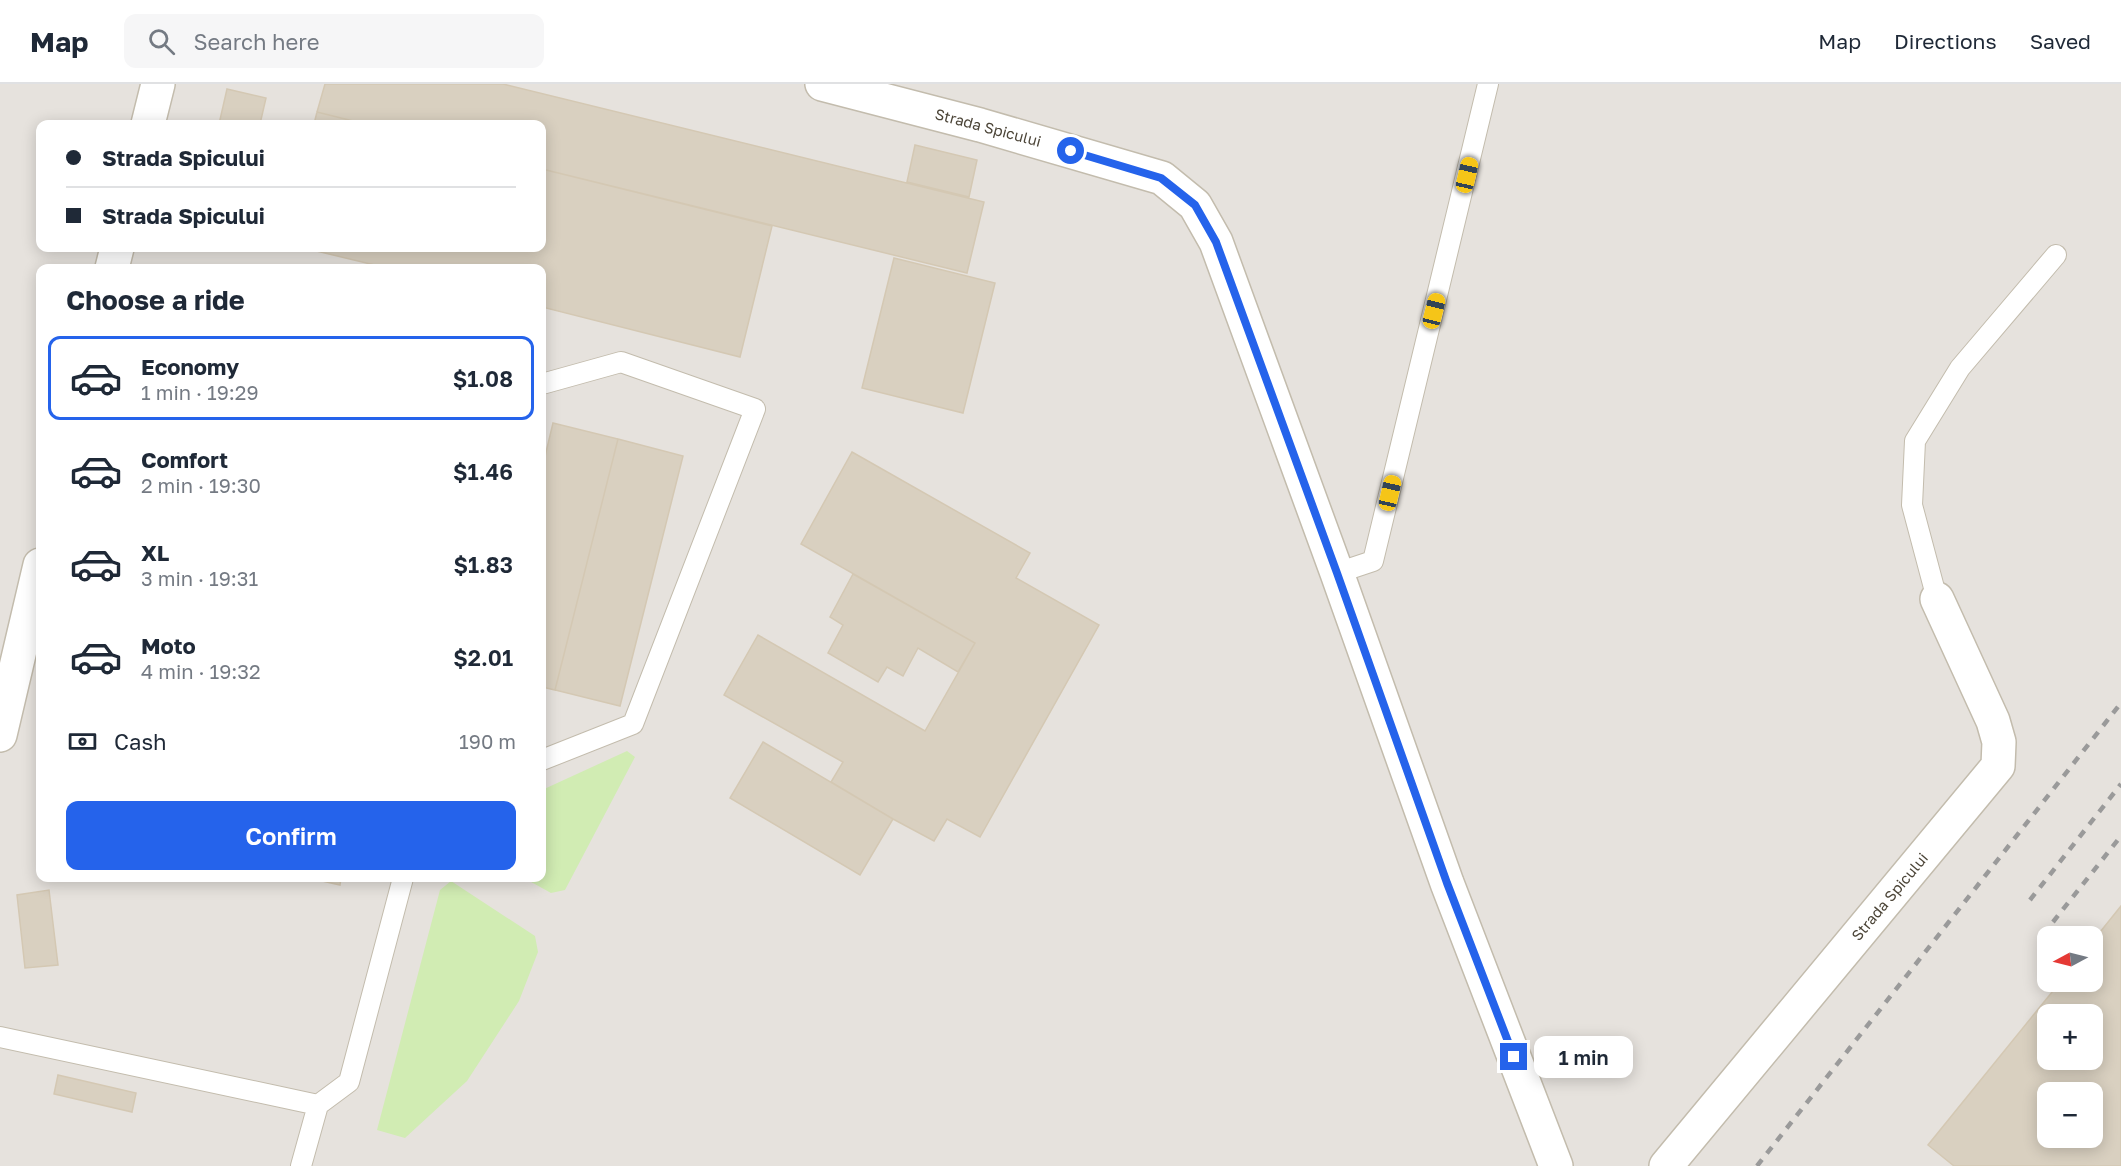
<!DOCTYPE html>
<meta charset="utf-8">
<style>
body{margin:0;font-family:"Golos Text",sans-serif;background:#f6f6f7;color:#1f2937;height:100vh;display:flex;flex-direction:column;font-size:22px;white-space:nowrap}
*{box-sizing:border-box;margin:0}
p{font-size:20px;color:#747a83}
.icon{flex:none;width:33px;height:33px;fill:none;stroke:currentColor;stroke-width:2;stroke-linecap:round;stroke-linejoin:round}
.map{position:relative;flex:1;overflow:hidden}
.panel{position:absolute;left:36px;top:180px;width:510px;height:618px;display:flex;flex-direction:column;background:#fff;border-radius:12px;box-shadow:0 3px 15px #0003}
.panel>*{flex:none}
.guide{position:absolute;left:36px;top:36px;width:510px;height:132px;border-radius:12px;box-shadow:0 3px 15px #0003;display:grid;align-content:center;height:132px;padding:0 30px;background:#fff}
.needle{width:39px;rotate:263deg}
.fabs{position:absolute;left:2037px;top:842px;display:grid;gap:12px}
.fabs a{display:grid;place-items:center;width:66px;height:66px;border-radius:12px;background:#fff;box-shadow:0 3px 15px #0003;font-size:30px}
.end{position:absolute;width:27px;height:27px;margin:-14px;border:8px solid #2563eb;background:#fff;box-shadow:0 0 0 3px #fff}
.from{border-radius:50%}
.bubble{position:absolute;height:42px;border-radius:12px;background:#fff;box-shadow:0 3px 15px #0003;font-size:20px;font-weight:600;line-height:42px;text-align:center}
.car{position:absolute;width:18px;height:36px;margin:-18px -9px;border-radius:8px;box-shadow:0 0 4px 2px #0007;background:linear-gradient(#f5c518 24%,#345 0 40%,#f5c518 0 76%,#345 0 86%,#f5c518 0)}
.guide b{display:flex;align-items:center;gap:21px;height:57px;font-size:22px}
.guide b+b{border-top:2px solid #e0e1e3}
.guide i{width:15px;height:15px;background:#1f2937}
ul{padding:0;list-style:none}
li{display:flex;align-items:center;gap:18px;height:84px;margin:0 12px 9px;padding:0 18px;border:3px solid transparent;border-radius:12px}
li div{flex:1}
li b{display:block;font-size:22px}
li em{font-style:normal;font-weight:600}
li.on{border-color:#2563eb}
li>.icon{width:54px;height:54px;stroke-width:1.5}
h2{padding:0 30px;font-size:27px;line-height:72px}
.pay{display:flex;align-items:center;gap:15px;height:66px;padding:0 30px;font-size:22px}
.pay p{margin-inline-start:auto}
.cta{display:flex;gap:12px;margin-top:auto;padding:12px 30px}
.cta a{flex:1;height:69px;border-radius:12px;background:#2563eb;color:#fff;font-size:24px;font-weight:600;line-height:69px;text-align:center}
header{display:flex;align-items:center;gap:36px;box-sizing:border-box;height:84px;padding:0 30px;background:#fff;border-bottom:2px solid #e0e1e3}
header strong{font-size:28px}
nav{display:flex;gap:33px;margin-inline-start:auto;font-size:21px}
.search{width:420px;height:54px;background:#f6f6f7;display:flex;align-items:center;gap:15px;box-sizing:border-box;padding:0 21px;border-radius:12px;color:#747a83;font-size:22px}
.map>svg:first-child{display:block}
.industrial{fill:#e6e2dd;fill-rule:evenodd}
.green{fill:#d1ecb3}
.building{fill:#d9d0c0;stroke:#d4c8b3;stroke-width:1.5;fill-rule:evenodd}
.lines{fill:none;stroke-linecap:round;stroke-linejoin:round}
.lane-casing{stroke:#c3bcad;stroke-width:22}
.street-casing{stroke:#c3bcad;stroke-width:36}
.lane{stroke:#fff;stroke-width:20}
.street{stroke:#fff;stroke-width:33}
.rail{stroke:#9a9a9a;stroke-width:4.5;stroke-dasharray:8 8;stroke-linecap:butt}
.route{stroke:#2563eb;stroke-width:8}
.labels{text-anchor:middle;stroke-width:4.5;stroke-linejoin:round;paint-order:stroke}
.street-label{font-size:15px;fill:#4c4538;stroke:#fff}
</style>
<header>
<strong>Map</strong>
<div class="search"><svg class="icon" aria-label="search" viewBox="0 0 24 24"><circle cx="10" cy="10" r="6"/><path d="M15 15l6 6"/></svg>Search here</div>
<nav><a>Map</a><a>Directions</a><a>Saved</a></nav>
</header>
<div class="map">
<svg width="2121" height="1082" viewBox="0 0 2121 1082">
<rect width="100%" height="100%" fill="#f6f3ec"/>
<path class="industrial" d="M0,0H2121V1082H0ZM40,40H542V164H40ZM40,184H542V794H40ZM2048,852H2092V897H2048ZM2048,930H2092V975H2048ZM2048,1008H2092V1053H2048Z"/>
<path class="green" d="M627,667L635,673L565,806L551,809L524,794H542V706Z
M451,797L535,852L538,868L519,917L467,997L405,1054L377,1046L440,806Z"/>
<path class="building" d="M325,0H503L984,118L967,189L542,85V40H365L317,28Z
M227,5L266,14L260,40H219Z
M317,28L365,40H314Z
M915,61L977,76L969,113L907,98Z
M542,85L772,142L740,273L542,223V184H387L304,164H542Z
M894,174L995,199L963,329L862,304Z
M553,339L618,355L555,606L542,603V385Z
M618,355L683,372L620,622L555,606Z
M852,368L1030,469L1016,494L1099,541L980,753L947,735L934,757L893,735L831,698L843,678L724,611L758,551L925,647L975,559L801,460Z
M853,490L975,559L958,588L918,564L903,592L887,583L878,598L828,569L843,541L830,533Z
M763,658L893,735L860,791L730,714Z
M309,794H341L340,801Z
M49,806L58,881L25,884L17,811Z
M2121,822V1082H1954L1928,1061L2061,897H2092V858ZM2048,930H2092V975H2048ZM2048,1008H2092V1053H2048Z
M58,991L136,1009L132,1028L54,1010Z"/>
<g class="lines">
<g class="lane-casing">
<path id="lane" d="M542,300L621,278L755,325L633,640L542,676
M1337,489L1373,477L1488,0
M1937,515L1912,421L1915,357L1960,284L2056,171
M0,953L318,1021
M301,1082L318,1021L349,998L403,794"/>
</g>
<g class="street-casing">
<path id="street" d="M822,0L980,41L1162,94L1195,121L1216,158L1337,489L1447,799L1556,1082
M148,40L158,0
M112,184L117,164
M0,651L40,481
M1666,1082L1998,682L1999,658L1993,637L1937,515"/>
</g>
<use href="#lane" class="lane"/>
<use href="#street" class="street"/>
<path class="rail" d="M2030,816L2121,700
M2053,838L2121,752
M1757,1082L2121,619"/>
</g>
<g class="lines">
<path class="route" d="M1071,67L1161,94L1195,121L1216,158L1337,489L1447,799L1514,973"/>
</g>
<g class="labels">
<g class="street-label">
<text transform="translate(988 44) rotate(15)" y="5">Strada Spicului</text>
<text transform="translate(1890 813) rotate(-50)" y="5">Strada Spicului</text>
</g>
</g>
</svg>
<div class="fabs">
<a><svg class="needle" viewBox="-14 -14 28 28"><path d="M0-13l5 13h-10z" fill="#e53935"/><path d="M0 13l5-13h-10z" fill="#747a83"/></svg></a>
<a>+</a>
<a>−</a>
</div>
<i class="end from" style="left:1071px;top:67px"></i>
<i class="end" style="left:1514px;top:973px"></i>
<div class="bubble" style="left:1534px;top:952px;width:99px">1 min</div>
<i class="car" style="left:1467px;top:91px;rotate:13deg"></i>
<i class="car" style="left:1434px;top:227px;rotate:14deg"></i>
<i class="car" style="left:1390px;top:409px;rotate:13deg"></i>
<div class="guide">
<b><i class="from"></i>Strada Spicului</b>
<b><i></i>Strada Spicului</b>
</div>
<section class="panel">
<h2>Choose a ride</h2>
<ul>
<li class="on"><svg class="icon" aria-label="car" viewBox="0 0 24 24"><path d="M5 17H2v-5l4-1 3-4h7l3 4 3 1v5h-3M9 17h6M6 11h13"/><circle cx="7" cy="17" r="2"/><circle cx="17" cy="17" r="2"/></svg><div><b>Economy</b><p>1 min · 19:29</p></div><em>$1.08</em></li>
<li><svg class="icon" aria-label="car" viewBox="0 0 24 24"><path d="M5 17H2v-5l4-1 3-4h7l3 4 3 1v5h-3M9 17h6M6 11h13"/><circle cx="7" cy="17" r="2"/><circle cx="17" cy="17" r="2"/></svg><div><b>Comfort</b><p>2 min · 19:30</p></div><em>$1.46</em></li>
<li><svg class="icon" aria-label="car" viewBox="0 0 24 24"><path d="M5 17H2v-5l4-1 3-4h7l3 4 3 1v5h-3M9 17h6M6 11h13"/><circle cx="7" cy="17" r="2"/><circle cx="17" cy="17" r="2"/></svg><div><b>XL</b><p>3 min · 19:31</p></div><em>$1.83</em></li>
<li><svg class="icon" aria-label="car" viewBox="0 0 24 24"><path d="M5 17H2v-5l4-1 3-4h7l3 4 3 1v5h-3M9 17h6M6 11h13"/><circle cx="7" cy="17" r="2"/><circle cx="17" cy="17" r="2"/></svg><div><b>Moto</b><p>4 min · 19:32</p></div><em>$2.01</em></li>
</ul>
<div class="pay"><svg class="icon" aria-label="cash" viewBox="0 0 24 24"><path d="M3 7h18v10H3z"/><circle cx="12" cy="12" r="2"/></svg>Cash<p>190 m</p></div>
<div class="cta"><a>Confirm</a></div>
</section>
</div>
